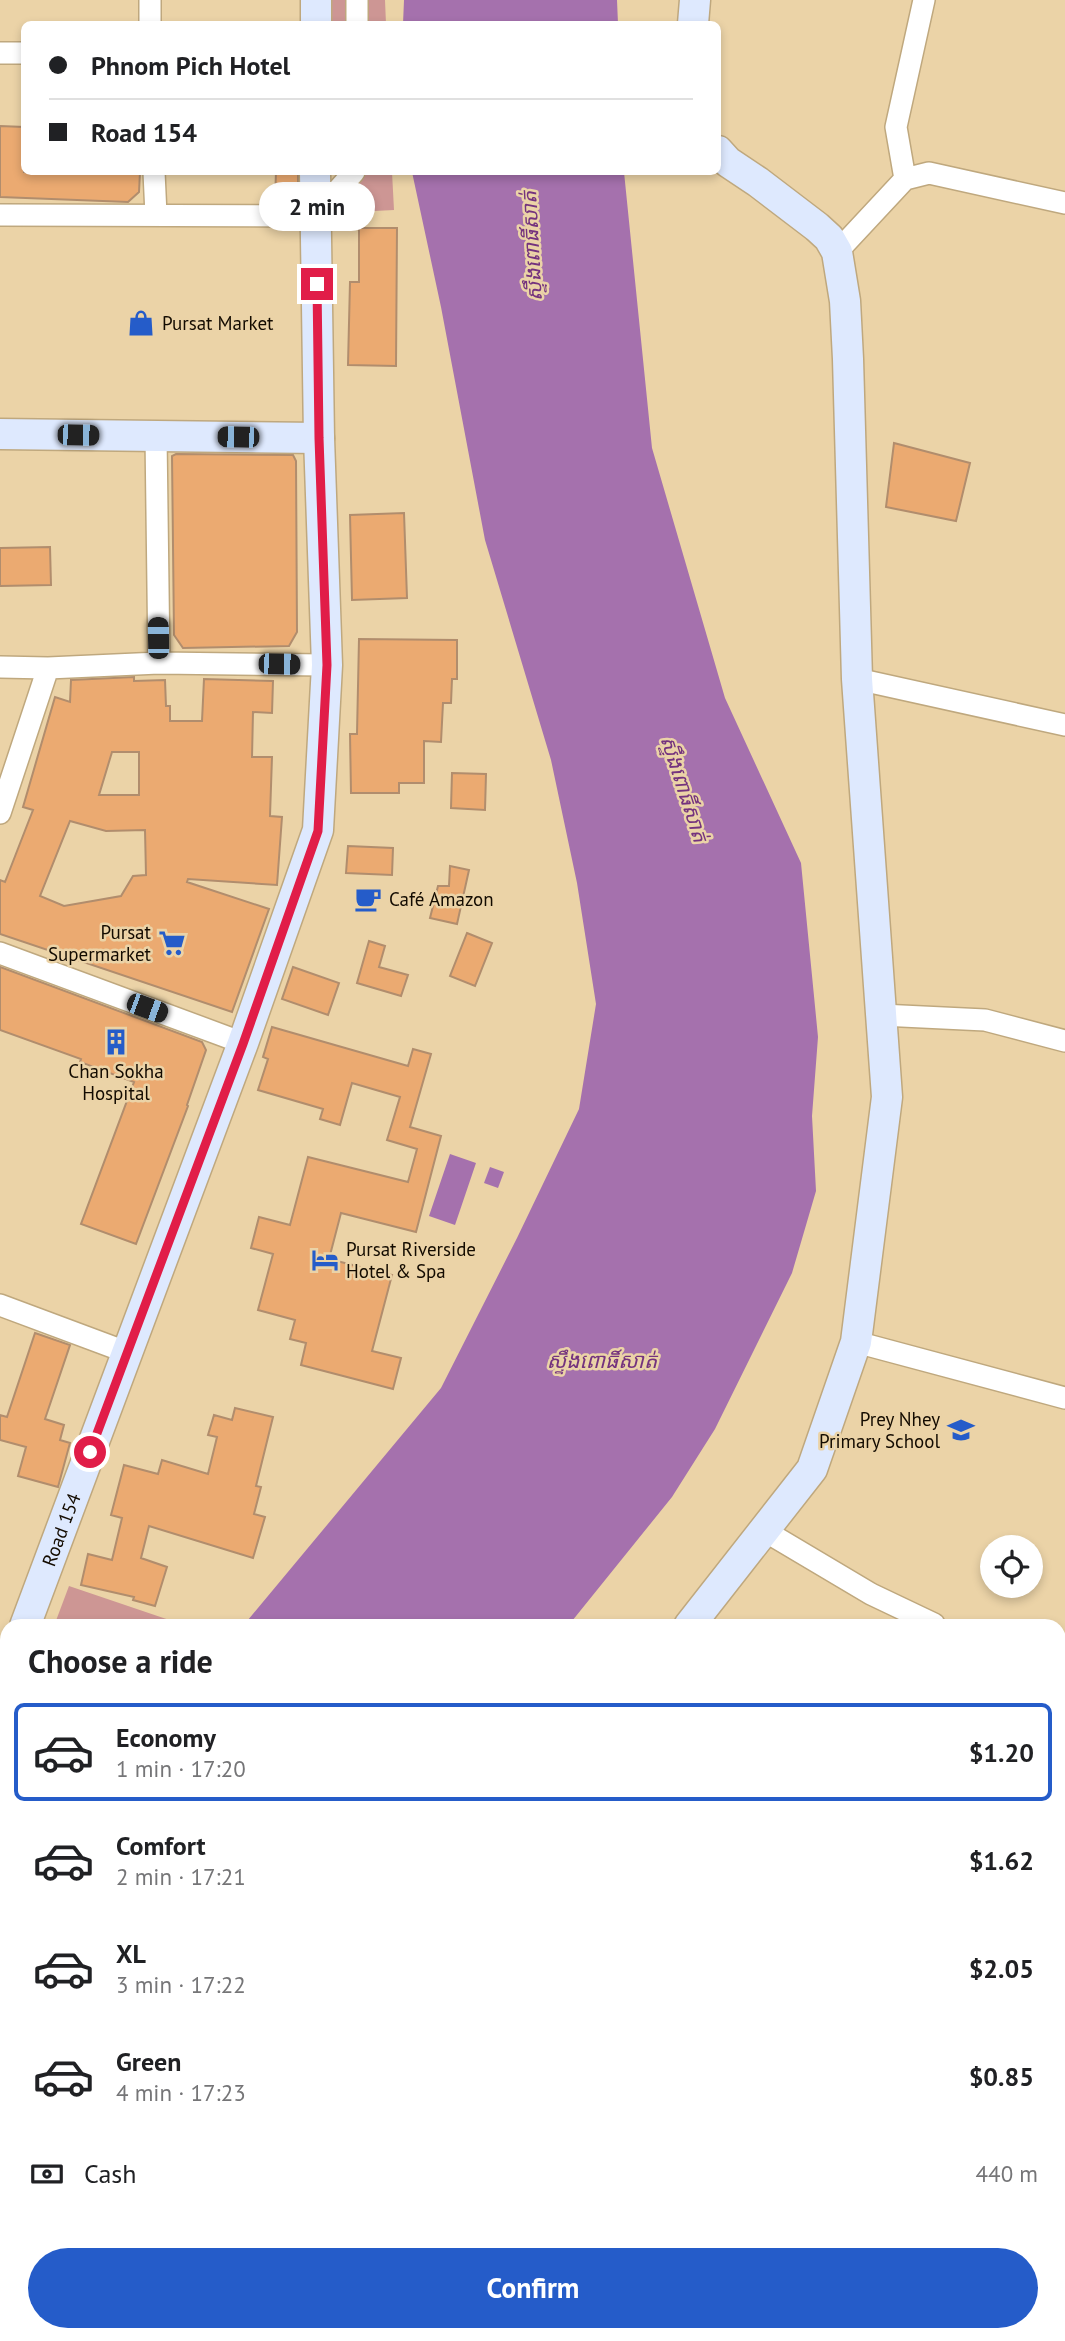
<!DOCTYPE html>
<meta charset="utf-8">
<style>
body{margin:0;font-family:"PT Sans","Noto Sans Khmer",sans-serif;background:#f2f2f2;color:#202124;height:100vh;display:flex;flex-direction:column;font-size:26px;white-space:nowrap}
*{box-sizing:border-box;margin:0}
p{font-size:23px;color:#757577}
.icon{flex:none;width:38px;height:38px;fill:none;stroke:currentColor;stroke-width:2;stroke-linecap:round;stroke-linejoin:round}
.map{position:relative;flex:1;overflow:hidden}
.side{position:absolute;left:0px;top:1619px;width:1066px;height:723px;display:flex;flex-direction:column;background:#fff;border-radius:21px 21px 0 0;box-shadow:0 4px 10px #0003}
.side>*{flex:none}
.guide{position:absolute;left:21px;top:21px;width:700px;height:154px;border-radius:10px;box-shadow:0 4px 10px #0003;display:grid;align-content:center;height:154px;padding:0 28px;background:#fff}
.buttons{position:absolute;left:980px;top:1535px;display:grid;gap:14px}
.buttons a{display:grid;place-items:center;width:63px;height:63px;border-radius:50%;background:#fff;box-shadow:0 4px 10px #0003;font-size:35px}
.end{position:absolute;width:32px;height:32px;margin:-16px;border:9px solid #e11d48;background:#fff;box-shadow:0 0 0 4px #fff}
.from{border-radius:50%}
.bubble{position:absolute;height:49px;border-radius:24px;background:#fff;box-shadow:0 4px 10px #0003;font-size:23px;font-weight:600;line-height:49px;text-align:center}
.car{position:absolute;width:21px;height:42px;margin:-21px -10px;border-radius:9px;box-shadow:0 0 5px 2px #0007;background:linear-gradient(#222 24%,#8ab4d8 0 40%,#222 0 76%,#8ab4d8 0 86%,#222 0)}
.guide b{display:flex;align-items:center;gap:24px;height:66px;font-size:26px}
.guide b+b{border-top:2px solid #e0e0e0}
.guide i{width:18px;height:18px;background:#202124}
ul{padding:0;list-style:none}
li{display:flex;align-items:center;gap:21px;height:98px;margin:0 14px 10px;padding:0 14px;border:4px solid transparent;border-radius:10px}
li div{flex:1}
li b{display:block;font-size:26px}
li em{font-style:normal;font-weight:600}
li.active{border-color:#255cc9}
li>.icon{width:63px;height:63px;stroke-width:1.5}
h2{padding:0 28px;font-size:32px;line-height:84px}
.pay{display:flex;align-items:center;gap:18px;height:77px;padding:0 28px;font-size:26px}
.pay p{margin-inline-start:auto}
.action{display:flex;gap:14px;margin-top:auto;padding:14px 28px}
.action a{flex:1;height:80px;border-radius:42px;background:#255cc9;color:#fff;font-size:28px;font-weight:600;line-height:80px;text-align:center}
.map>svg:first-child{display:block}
.green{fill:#cd9694}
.water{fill:#a571ad}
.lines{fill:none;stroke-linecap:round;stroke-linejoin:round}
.canal{stroke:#a571ad;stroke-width:19}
.building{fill:#ebaa71;stroke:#b18d6d;stroke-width:2;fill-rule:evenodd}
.street-casing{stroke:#bfa87e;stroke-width:24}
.secondary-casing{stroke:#bfa87e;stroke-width:33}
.primary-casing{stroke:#fff;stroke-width:37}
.street{stroke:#fff;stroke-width:21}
.secondary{stroke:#dee9fe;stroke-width:30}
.primary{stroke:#bdd3fc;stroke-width:33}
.route{stroke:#e11d48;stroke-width:9}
.labels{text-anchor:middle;stroke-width:5;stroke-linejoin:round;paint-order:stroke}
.poi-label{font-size:19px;fill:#130b00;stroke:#ebd3a7;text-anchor:start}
.street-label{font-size:19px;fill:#130b00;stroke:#ebd3a7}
.water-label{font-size:21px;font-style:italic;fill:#74337e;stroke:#ebd3a7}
</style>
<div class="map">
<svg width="1065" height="2341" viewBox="0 0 1065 2341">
<rect width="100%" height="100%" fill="#ebd3a7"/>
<path class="green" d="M332,0H385L386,24H332Z
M335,172H392L394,210L335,213Z
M69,1586L187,1626H54Z
M7,1745V1928L0,1938V1763Z"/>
<path class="water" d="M404,0H617L618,24H403Z
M412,172H624L652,448L725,698L801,863L818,1037L812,1116L816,1191L792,1273L715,1429L672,1497L568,1626H243L441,1388L517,1238L579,1109L596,1004L577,883L551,760L485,540L441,307Z
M450,1154L476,1163L455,1225L429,1216Z
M490,1167L504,1172L498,1188L484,1183Z
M7,1959V2334L0,2341V1969Z"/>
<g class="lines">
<path class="canal" d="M1059,1775L1065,1776"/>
</g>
<path class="building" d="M0,126L24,127V172H140L139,192L128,202L0,197Z
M276,172H298V192L289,200H275Z
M359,228H397L396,366L348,365L350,282H359Z
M894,443L970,463L956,521L886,507Z
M176,454L293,455L296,461L297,632L289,646L183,648L174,635L172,456Z
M404,513L407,598L352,600L350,515Z
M50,547L51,585L0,586V548Z
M359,639L457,640V679H452L451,703H443L441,742L424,741V783H399V793H351L350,734H357Z
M134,677V681L165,680L166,706H170V721H202L204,679L273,681L272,713L253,712L252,757H272L270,816L282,817L277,885L188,879L187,882L269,909L232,1012L0,934V880L5,882L33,810L23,807L55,697L70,702L71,680ZM112,752H139V795H99ZM70,821L106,831L145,830L146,875L133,876L121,896L64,906L40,896Z
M452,773L486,774L485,810L451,808Z
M348,846L393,848L392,875L346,873Z
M450,866L469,870L457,924L430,918L438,886H449Z
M467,933L492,943L475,986L450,976Z
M369,941L385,946L379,967L408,975L401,996L357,983Z
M0,967L202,1042L206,1050L187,1105L188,1106L136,1244L81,1224L134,1082L80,1062L81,1059L0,1030Z
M293,967L339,983L328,1015L282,999Z
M272,1027L408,1066L413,1049L431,1054L410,1127L441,1136L416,1232L341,1213L329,1259L392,1275L372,1351L401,1358L393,1389L301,1365L306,1343L290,1339L295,1320L258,1310L273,1254L251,1248L259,1217L290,1225L308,1157L408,1182L417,1149L387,1140L400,1097L352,1083L340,1125L320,1119L323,1109L258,1090L268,1059L263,1057Z
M35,1333L70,1345L45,1419L64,1425L60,1440L70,1443L58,1487L18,1476L26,1447L0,1440V1415L7,1417Z
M235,1408L273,1417L256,1486L261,1487L254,1514L265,1517L253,1558L149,1526L141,1558L167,1567L155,1606L133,1600L134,1597L81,1585L88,1554L112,1560L122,1518L111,1515L124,1465L158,1474L162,1460L208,1474L217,1437L208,1435L214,1415L232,1420Z"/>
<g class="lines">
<g class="street-casing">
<path id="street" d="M150,0V24
M357,0V24
M0,53H24
M154,172L156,215
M905,179L896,127L924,0
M0,215L315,216L354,172
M837,252L905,179L929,173L1065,203
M156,436L159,663
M0,667L48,668L159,663L327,665
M857,679L1065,725
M0,813L48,668
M0,953L243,1043
M881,1015L985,1020L1065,1041
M0,1305L126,1352
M856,1342L1065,1398
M765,1531L871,1594L934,1624
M1059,1753L1065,1754
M1059,1819L1065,1821
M1059,2204L1065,2206
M714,2341L719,2334"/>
</g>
<g class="secondary-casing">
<g id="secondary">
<path d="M316,24V0"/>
<path d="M693,24L695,0"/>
<path d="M0,434L319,438"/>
<path id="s1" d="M25,1626L243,1043L318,830L327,665L319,438L315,172"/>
<path d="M689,1626L812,1469L856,1342L887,1097L857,679L848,359L845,301L837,252L829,238L817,227L758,182L728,162L718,151"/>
<path d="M0,1688L7,1671"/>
<path d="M126,2341L129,2334"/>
</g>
</g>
<g class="primary-casing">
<path id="primary" d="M0,2184L7,2187
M323,2334L337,2341"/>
</g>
<use href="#street" class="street"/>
<use href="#secondary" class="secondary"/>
<use href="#primary" class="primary"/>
</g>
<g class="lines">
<path class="route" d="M90,1452L243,1044L318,831L327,665L319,438L317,284"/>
</g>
<defs>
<g id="shop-bare" transform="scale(2.1)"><path d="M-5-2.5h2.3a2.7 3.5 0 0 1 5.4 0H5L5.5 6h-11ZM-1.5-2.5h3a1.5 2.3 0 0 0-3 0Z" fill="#255cc9" stroke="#ebd3a7" stroke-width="2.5" paint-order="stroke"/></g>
<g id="cafe-bare" transform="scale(2.1)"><path d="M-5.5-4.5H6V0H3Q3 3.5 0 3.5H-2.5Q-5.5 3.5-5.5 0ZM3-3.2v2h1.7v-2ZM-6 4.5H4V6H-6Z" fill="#255cc9" stroke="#ebd3a7" stroke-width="2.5" paint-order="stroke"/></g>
<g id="supermarket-bare" transform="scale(2.1)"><path d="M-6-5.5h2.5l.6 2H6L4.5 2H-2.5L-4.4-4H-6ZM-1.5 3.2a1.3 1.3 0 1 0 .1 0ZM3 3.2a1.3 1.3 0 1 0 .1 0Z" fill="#255cc9" stroke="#ebd3a7" stroke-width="2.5" paint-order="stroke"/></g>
<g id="building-bare" transform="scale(2.1)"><path d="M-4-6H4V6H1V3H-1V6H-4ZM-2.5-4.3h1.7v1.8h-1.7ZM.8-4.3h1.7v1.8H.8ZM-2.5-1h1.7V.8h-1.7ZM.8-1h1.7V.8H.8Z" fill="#255cc9" stroke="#ebd3a7" stroke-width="2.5" paint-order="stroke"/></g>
<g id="hotel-bare" transform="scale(2.1)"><path d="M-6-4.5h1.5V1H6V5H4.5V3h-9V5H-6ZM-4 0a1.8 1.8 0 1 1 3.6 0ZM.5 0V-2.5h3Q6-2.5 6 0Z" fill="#255cc9" stroke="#ebd3a7" stroke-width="2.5" paint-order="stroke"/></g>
<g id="school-bare" transform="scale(2.1)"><path d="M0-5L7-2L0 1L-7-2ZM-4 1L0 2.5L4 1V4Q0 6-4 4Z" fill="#255cc9" stroke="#ebd3a7" stroke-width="2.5" paint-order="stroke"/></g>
</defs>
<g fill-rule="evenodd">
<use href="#shop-bare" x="141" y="323"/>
<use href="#cafe-bare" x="368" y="899"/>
<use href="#supermarket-bare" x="172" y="943"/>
<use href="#building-bare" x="116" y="1042"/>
<use href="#hotel-bare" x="325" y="1260"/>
<use href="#school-bare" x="961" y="1430"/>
</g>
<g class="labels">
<g class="poi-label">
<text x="162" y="330">Pursat Market</text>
<text x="389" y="906">Café Amazon</text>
<text x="151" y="939" text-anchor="end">Pursat<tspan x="151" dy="22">Supermarket</tspan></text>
<text x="116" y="1078" text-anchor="middle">Chan Sokha<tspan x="116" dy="22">Hospital</tspan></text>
<text x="346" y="1256">Pursat Riverside<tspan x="346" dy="22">Hotel &amp; Spa</tspan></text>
<text x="940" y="1426" text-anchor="end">Prey Nhey<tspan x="940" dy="22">Primary School</tspan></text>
</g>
<g class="street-label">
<text dy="7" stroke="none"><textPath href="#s1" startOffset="103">Road 154</textPath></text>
</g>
<g class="water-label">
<text transform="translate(532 246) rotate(-93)" y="7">ស្ទឹងពោធិ៍សាត់</text>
<text transform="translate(684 789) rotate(72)" y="7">ស្ទឹងពោធិ៍សាត់</text>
<text x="602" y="1368">ស្ទឹងពោធិ៍សាត់</text>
</g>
</g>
</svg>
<div class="buttons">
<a><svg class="icon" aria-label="locate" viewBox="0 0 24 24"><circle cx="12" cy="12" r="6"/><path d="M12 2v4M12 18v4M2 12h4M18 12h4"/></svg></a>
</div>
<i class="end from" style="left:90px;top:1452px"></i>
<i class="end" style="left:317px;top:284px"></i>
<div class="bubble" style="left:259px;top:182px;width:116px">2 min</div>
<i class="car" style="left:78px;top:435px;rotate:91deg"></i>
<i class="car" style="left:238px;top:437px;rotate:271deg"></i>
<i class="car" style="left:158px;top:638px;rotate:359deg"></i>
<i class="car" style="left:279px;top:664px;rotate:91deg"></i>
<i class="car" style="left:147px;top:1008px;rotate:110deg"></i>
<div class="guide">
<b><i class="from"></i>Phnom Pich Hotel</b>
<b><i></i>Road 154</b>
</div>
<section class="side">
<h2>Choose a ride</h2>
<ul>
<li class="active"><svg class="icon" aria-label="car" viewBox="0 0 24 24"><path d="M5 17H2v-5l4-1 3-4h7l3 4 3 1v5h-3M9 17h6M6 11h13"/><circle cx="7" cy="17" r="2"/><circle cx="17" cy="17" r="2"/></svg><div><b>Economy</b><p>1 min · 17:20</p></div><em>$1.20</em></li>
<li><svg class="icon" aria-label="car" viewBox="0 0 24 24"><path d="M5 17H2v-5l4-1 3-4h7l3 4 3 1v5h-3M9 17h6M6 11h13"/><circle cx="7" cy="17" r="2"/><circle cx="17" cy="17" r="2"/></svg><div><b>Comfort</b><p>2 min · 17:21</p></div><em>$1.62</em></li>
<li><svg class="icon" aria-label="car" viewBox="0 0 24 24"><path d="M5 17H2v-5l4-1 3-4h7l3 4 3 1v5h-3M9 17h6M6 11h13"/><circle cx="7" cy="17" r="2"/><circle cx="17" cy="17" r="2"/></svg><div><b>XL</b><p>3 min · 17:22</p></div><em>$2.05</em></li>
<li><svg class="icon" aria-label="car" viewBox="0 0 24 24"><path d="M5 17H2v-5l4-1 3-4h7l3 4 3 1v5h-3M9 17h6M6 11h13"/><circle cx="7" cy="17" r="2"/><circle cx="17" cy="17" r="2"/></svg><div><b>Green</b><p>4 min · 17:23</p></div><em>$0.85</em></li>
</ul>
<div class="pay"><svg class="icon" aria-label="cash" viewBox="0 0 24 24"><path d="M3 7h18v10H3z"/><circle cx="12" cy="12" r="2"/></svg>Cash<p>440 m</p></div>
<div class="action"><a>Confirm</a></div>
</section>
</div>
